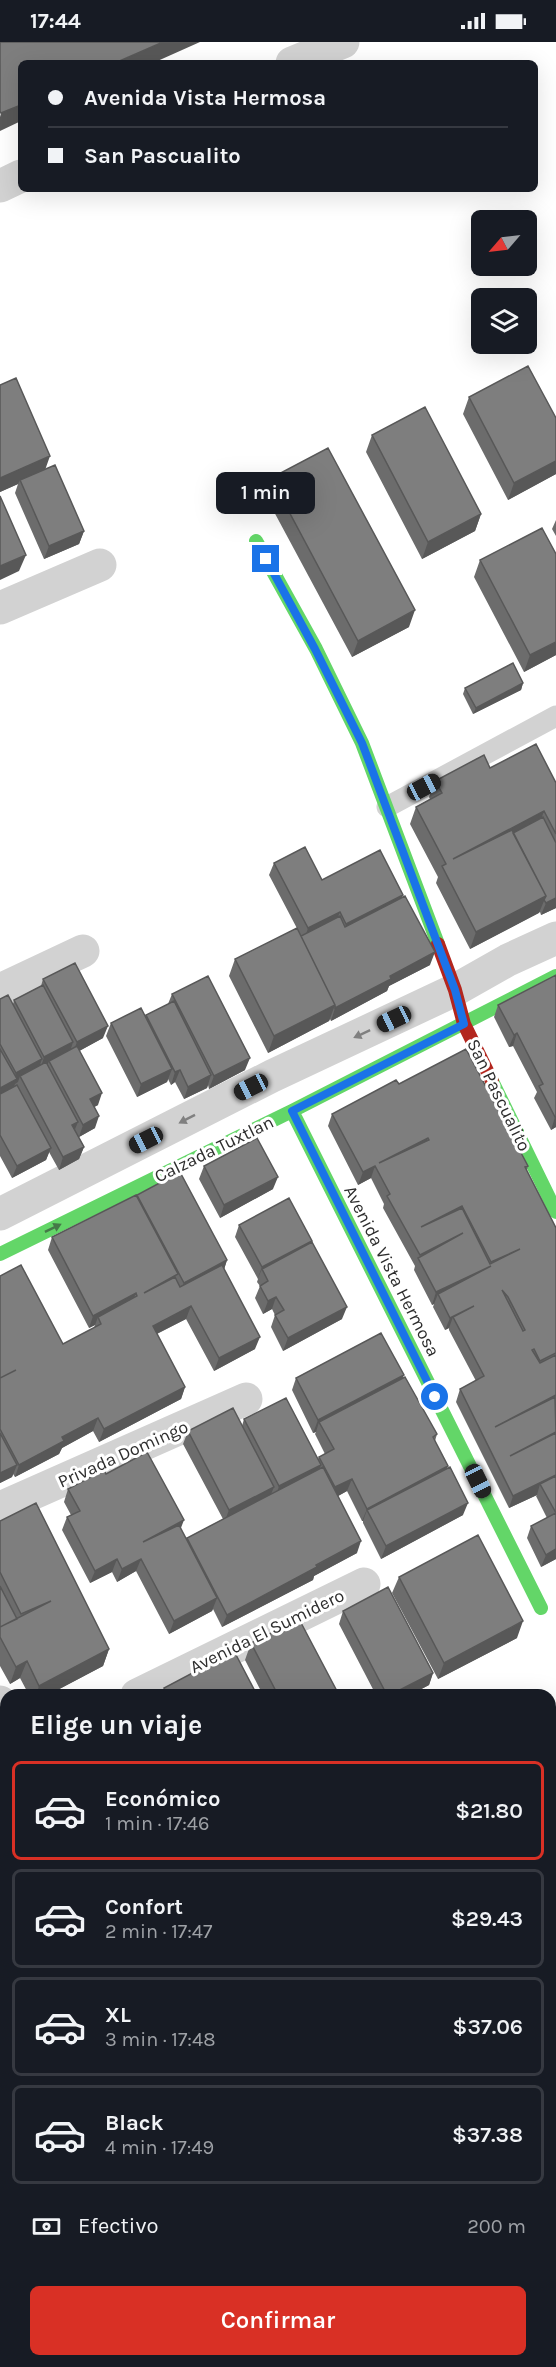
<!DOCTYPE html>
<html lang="es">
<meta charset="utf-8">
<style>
body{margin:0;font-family:Karla,sans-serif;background:#242831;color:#f1f3f6;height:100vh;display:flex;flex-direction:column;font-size:22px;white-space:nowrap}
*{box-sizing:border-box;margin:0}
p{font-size:20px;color:#9ea1a6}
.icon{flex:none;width:33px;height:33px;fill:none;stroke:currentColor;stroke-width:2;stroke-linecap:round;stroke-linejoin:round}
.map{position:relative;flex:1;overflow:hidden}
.drawer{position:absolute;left:0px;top:1647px;width:556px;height:678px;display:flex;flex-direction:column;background:#171b24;border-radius:18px 18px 0 0;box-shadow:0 6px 24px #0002}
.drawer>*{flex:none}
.hud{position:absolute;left:18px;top:18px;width:520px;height:132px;border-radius:9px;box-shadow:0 6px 24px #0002;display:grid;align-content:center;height:132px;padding:0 30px;background:#171b24}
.needle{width:39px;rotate:242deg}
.controls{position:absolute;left:471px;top:168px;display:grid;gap:12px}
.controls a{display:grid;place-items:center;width:66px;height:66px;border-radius:9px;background:#171b24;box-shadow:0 6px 24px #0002;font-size:30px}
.end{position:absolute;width:27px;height:27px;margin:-14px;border:8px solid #1a73e8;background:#fff;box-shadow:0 0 0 3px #fff}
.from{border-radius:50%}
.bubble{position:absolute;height:42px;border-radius:9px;background:#171b24;box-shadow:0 6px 24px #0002;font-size:20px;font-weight:600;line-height:42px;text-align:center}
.car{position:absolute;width:18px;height:36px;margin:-18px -9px;border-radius:8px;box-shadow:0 0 4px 2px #0007;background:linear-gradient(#222 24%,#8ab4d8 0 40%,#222 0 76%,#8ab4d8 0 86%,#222 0)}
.hud b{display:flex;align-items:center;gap:21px;height:57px;font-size:22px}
.hud b+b{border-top:2px solid #363941}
.hud i{width:15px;height:15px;background:#f1f3f6}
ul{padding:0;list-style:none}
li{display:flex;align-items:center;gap:18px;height:99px;margin:0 12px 9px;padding:0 18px;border:3px solid #363941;border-radius:9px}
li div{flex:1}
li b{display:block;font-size:22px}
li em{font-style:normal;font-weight:600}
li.on{border-color:#d93025}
li>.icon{width:54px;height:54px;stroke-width:1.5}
h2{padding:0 30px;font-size:27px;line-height:72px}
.pay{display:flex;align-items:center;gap:15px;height:66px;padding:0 30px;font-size:22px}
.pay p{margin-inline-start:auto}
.button{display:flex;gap:12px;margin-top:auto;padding:12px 30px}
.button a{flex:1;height:69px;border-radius:9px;background:#d93025;color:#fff;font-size:24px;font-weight:600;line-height:69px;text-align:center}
.status{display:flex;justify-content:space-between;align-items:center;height:42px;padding:0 30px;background:#171b24;direction:ltr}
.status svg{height:16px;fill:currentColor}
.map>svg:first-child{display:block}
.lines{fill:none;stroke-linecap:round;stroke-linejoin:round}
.lane{stroke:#d2d2d2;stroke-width:21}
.street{stroke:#d2d2d2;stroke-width:33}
.fast{stroke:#63d668;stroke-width:14}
.jam{stroke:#b3261e;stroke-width:14}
.wall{fill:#6c6c6c}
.shaded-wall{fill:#585858}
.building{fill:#7e7e7e;stroke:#585858;stroke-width:1.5;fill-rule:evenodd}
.oneway{fill:#808080}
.oneway2{fill:#457948}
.route{stroke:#1a73e8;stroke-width:8}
.labels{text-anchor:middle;stroke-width:6;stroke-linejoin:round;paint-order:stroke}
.street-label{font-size:18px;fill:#2d2d2d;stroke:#fff}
</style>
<div class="status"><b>17:44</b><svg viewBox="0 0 49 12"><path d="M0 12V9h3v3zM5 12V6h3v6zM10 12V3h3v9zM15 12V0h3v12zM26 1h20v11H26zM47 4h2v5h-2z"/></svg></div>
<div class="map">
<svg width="556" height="2325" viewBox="0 0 556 2325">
<rect width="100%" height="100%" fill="#fff"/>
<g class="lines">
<path class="lane" d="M387,765L556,674"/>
<path class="street" d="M292,21L343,0
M0,144L21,134
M0,566L100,523
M0,948L83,909
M0,1172L272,1034L455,948L508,918L556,896
M0,1466L246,1357
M137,1653L364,1542
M0,1660L6,1665"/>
<path class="fast" d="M256,499L316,607L362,701L438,902
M492,1039L556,1170
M292,1069L541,1566
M0,1212L292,1069L556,934"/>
<path class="jam" d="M438,902L455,948L464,982L492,1039"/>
</g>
<path class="wall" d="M0,343L45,427L84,489L79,502L44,517L15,451L18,442L0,450Z
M469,355L556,376V432L508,458L463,372Z
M372,393L481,472L475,489L422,517L366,410Z
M271,436L409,585L352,615L265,453Z
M556,478V494L552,487Z
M480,518L556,613L524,630L474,535Z
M523,641L521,648L473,672L463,652L465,646Z
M490,726L556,741V866L541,873L540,870L470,907L436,841L438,835L410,782L416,765L430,757L429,755L435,739Z
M274,821L322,838L402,856L430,923L389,944L387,949L331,979L330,977L329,979L268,1011L229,934L235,917L301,894L269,833Z
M556,933V1085L551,1088L534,1056L537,1050L513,1004L509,1005L494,975L498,963Z
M43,937L103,996L79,1009L98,1063L94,1065L95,1086L79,1095L84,1105L79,1117L59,1128L49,1110L46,1118L12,1136L0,1114V957L13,962L14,958L41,944Z
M172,952L245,1028L209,1047L208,1043L207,1046L184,1057L175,1040L171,1043L168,1037L167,1040L137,1055L106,994L111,981L145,975L146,973L168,962Z
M399,1042L528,1124L527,1128L556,1186V1517L541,1525L527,1496L531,1484L547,1476L536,1454L537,1453L509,1466L456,1360L460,1347L476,1339L449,1288V1286L445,1288L433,1265L434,1262L432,1263L414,1228L415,1224L383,1166L384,1162L371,1136L358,1143L328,1084L332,1072Z
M204,1124L273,1147L220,1176L199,1137Z
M137,1153L227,1218L224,1227L255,1307L214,1329L186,1277L157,1292L185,1345L181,1357L99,1400L93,1389L62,1406L59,1412L15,1435L13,1432L12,1435L0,1441V1234L63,1302L94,1286L95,1283L89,1286L48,1208L52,1195L137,1155Z
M239,1183L311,1201L342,1277L283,1309L271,1285L275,1273L272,1267L263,1272L255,1256L260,1244L257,1240L258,1237L235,1195Z
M296,1336H403L437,1392L435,1399L447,1426L463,1473L381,1517L363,1481V1479H362L347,1449L338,1454L357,1511L314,1534L313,1538L222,1585L213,1567L212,1569L169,1592L136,1529L117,1540L112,1530L90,1541L62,1488L67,1475L71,1473L64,1460L68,1447L106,1432L181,1487L186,1498L187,1496L223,1477L183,1402L188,1389L242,1384L244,1377L318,1417L319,1415L325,1412L315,1392L316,1390L313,1391L292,1348Z
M0,1479L109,1607L103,1624L48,1653H29L20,1636L10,1642L0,1624Z
M399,1535L517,1596L438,1637L392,1551Z
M343,1569L433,1631L429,1643L410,1653H376L339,1582Z
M251,1601L339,1653H263L245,1618Z
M164,1646L257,1653H162Z"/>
<path class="shaded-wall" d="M163,0H200L153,21H115Z
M21,63V79L0,89V75L1,71Z
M50,414L44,431L20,438L18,442L0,450V436Z
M556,419V432L508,458L514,441Z
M481,472L475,489L422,517L428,500Z
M84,489L79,502L44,517L49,504Z
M26,513L19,529L0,538V524Z
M415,568L409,585L352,615L358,599Z
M556,600V613L524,630L530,613Z
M523,641L521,648L473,672L476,666Z
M544,769L538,786L453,817Z
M403,853L399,865L342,895L346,882Z
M546,854L539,871L470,907L476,890Z
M556,856V866L541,873L546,861Z
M340,870L335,882L304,899L308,886Z
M435,910L430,923L389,944L387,949L331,979L335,966L390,934Z
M335,963L329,979L268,1011L274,994Z
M108,984L103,996L72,1013L77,1000Z
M517,991L513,1004L509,1005L514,993Z
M73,1000L69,1013L49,1019L47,1024L40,1028L44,1015Z
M250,1016L245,1028L209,1047L214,1034Z
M42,1017L38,1029L20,1034L18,1040L15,1042L12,1050L0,1056V1046L13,1039L16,1031Z
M172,1027L167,1040L137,1055L141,1042Z
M180,1028L175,1040L171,1043L175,1030Z
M211,1033L207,1046L184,1057L188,1045Z
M102,1051L98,1063L85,1070L90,1057Z
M99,1074L95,1086L79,1095L83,1083Z
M555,1075H556V1085L551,1088Z
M78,1080L73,1092L72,1083Z
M428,1096L423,1108L379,1121Z
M84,1105L79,1117L59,1128L63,1115Z
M51,1106L46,1118L12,1136L17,1124Z
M375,1124L371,1136L358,1143L363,1130Z
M278,1135L273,1147L220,1176L224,1163Z
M312,1199L307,1211L262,1227L257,1238L262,1225Z
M520,1207L486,1237L438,1252L434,1262L432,1263L436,1250L489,1225L491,1220Z
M227,1218L223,1231L180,1253L184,1241Z
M136,1251L131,1263L98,1275L95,1283L89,1286L93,1274Z
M276,1255L272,1267L263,1272L268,1259Z
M191,1264L186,1277L148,1296L153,1284Z
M474,1264L453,1275L449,1286L445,1288L450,1276Z
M347,1265L342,1277L283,1309L288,1296Z
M260,1295L255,1307L214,1329L219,1316Z
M404,1333L399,1345L319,1380L316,1390L313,1391L318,1378Z
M185,1345L181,1357L99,1400L104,1387Z
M98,1376L93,1389L62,1406L59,1412L15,1435L19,1423L62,1395Z
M17,1423L12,1435L0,1441V1431Z
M321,1423L317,1435L275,1457L279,1444Z
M448,1424L443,1437L367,1468L363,1479H362L367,1467Z
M556,1433V1443L540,1442L537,1453L509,1466L513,1454Z
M352,1437L347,1449L331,1458L335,1445Z
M274,1445L269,1457L224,1481L229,1468Z
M468,1461L463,1473L381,1517L386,1504Z
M184,1478L179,1491L143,1500Z
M361,1499L357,1511L314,1534L313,1538L222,1585L227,1573Z
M556,1507V1517L541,1525L546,1513Z
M117,1517L112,1530L90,1541L95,1529Z
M141,1517L136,1529L117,1540L122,1527Z
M217,1556L212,1569L169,1592L174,1579Z
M523,1579L517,1596L438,1637L444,1621Z
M109,1607L103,1624L48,1653H36L39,1644Z
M27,1619L20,1636L10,1642L16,1625Z
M433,1631L429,1643L410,1653H390Z
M6,1730V1737L0,1745V1738Z
M6,1845V1855L0,1858V1849Z"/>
<path class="building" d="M0,0H163L115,21H21V63L1,71L0,69Z
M528,324L556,376V419L514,441L469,355Z
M16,336L50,414L0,436V343Z
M425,365L481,472L428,500L372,393Z
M328,406L415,568L358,599L271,436Z
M55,423L84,489L49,504L20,438Z
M0,454L26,513L0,524Z
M542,486L556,512V600L530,613L480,518Z
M513,621L523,641L476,666L465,646Z
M536,702L556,741V792L544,769L453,817L512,788L546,854L476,890L442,824L446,822L416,765L442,751L435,739L484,713L490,726Z
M543,775L556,801V856L546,861L544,858L546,854L513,791Z
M305,805L322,838L380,808L403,853L346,882L340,870L308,886L274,821Z
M405,854L435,910L390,934L391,937L335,966V963L301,894L340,874L345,885Z
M297,886L335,963L274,994L235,917Z
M75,921L108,984L77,1000L43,937Z
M556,933V1075H555L539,1044L543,1042L517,991L514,993L498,963Z
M208,934L250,1016L214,1034L172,952Z
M43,943L73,1000L44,1015L14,958Z
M8,953L42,1017L16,1031L0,1002V957Z
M174,959L211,1033L188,1045L180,1028L175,1030L146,973Z
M141,966L172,1027L141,1042L111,981Z
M77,1004L102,1051L90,1057L99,1074L83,1083L49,1019Z
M0,1007L17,1037L0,1046Z
M466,1007L528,1124L525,1125L556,1186V1311L540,1319L534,1307L532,1308L540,1321L556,1313V1353L495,1385L555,1355L556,1390L510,1414L556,1391V1433L513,1454L460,1347L484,1334L453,1275L474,1264L450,1276L438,1252L491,1224L436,1250L418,1216L463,1191L420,1213L387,1154L390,1152L375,1124L363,1130L332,1072L396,1038L399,1042ZM428,1096L429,1098L379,1121ZM462,1164L491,1220L520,1207L490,1222L462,1166L421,1185ZM502,1248L508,1255L525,1288L523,1289Z
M46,1020L78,1080L72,1083L84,1105L63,1115L20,1034Z
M17,1043L51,1106L17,1124L0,1093V1052Z
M257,1096L278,1135L224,1163L204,1124Z
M180,1130L227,1218L184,1241L137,1153Z
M136,1153L178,1232L144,1251L175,1235L180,1245L222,1223L260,1295L219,1316L191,1264L153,1284L185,1345L104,1387L98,1376L62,1395L64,1399L19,1423L0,1387V1336L16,1328L0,1336V1234L21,1223L63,1302L101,1282L98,1275L137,1254L136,1251L93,1274L52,1195Z
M289,1156L312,1199L262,1225L239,1183Z
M312,1200L347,1265L288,1296L275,1273L284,1268L276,1255L268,1259L260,1244L268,1239L262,1227Z
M381,1291L404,1333L318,1378L296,1336Z
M405,1335L437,1392L433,1395L448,1424L367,1467L352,1437L335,1445L319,1415L334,1407L319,1380Z
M286,1356L321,1423L279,1444L244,1377Z
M233,1366L274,1445L229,1468L188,1389Z
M0,1391L17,1423L0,1431Z
M147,1410L184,1478L143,1500L179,1483L217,1556L174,1579L141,1517L122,1527L117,1517L95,1529L67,1475L80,1469L68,1447L104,1428L106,1432Z
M323,1425L361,1499L316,1523L317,1525L227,1573L187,1496Z
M450,1425L468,1461L386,1504L367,1468Z
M556,1434V1507L546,1513L531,1484L556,1471L540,1442Z
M36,1461L109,1607L39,1644L27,1619L16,1625L0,1595V1585L51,1559L21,1572L0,1530V1479Z
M478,1493L523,1579L444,1621L399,1535Z
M0,1544L17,1577L0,1585Z
M388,1545L433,1631L390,1653H387L343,1569Z
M299,1577L339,1653H278L251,1601Z
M234,1609L257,1653H168L164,1646Z
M0,1695L6,1699V1730L0,1738Z
M0,1797L6,1802V1845L0,1849Z"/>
<defs><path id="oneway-solid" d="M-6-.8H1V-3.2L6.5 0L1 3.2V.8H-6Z" transform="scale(1.5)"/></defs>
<g class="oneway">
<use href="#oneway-solid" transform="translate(362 992) rotate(155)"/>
<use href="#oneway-solid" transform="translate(187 1077) rotate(153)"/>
</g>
<use class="oneway2" href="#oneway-solid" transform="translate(53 1186) rotate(-26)"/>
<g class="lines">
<path class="route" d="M266,517L315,607L362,701L455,948L464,982L292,1069L435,1355"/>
</g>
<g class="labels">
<g class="street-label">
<text transform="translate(499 1053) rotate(64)" y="6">San Pascualito</text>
<text transform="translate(214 1107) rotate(-26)" y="6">Calzada Tuxtlan</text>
<text transform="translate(392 1229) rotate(63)" y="6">Avenida Vista Hermosa</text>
<text transform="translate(123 1412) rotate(-24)" y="6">Privada Domingo</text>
<text transform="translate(267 1589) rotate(-26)" y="6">Avenida El Sumidero</text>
</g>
</g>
</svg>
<div class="controls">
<a><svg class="needle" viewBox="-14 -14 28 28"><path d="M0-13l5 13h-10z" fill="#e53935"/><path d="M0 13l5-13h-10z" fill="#9ea1a6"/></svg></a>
<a><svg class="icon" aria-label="layers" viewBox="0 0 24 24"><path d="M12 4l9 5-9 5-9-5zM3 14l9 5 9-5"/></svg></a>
</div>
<i class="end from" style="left:435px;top:1355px"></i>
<i class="end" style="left:266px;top:517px"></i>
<div class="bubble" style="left:216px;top:430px;width:99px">1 min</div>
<i class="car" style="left:424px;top:745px;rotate:62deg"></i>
<i class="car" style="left:394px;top:977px;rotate:245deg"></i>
<i class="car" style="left:251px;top:1045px;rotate:243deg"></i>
<i class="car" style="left:146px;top:1098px;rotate:243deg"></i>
<i class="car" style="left:478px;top:1439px;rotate:154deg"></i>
<div class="hud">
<b><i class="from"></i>Avenida Vista Hermosa</b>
<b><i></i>San Pascualito</b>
</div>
<section class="drawer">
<h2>Elige un viaje</h2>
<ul>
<li class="on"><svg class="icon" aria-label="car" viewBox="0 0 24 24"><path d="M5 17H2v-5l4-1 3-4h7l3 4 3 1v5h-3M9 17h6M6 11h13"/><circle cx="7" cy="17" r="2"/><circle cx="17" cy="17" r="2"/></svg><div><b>Económico</b><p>1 min · 17:46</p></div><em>$21.80</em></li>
<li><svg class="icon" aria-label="car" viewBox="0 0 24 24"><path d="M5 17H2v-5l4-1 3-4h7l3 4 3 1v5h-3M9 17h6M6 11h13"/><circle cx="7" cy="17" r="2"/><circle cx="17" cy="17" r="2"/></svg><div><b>Confort</b><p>2 min · 17:47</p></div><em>$29.43</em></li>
<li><svg class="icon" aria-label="car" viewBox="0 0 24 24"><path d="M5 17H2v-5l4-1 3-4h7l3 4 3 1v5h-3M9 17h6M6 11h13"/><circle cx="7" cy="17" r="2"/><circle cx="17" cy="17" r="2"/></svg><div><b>XL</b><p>3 min · 17:48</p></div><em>$37.06</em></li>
<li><svg class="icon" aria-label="car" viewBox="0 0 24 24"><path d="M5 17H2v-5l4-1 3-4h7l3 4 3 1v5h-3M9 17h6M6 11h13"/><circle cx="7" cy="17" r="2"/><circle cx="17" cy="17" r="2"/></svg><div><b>Black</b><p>4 min · 17:49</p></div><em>$37.38</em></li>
</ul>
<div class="pay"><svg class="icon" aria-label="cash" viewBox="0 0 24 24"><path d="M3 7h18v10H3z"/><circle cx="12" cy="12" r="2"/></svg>Efectivo<p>200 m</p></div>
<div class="button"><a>Confirmar</a></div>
</section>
</div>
